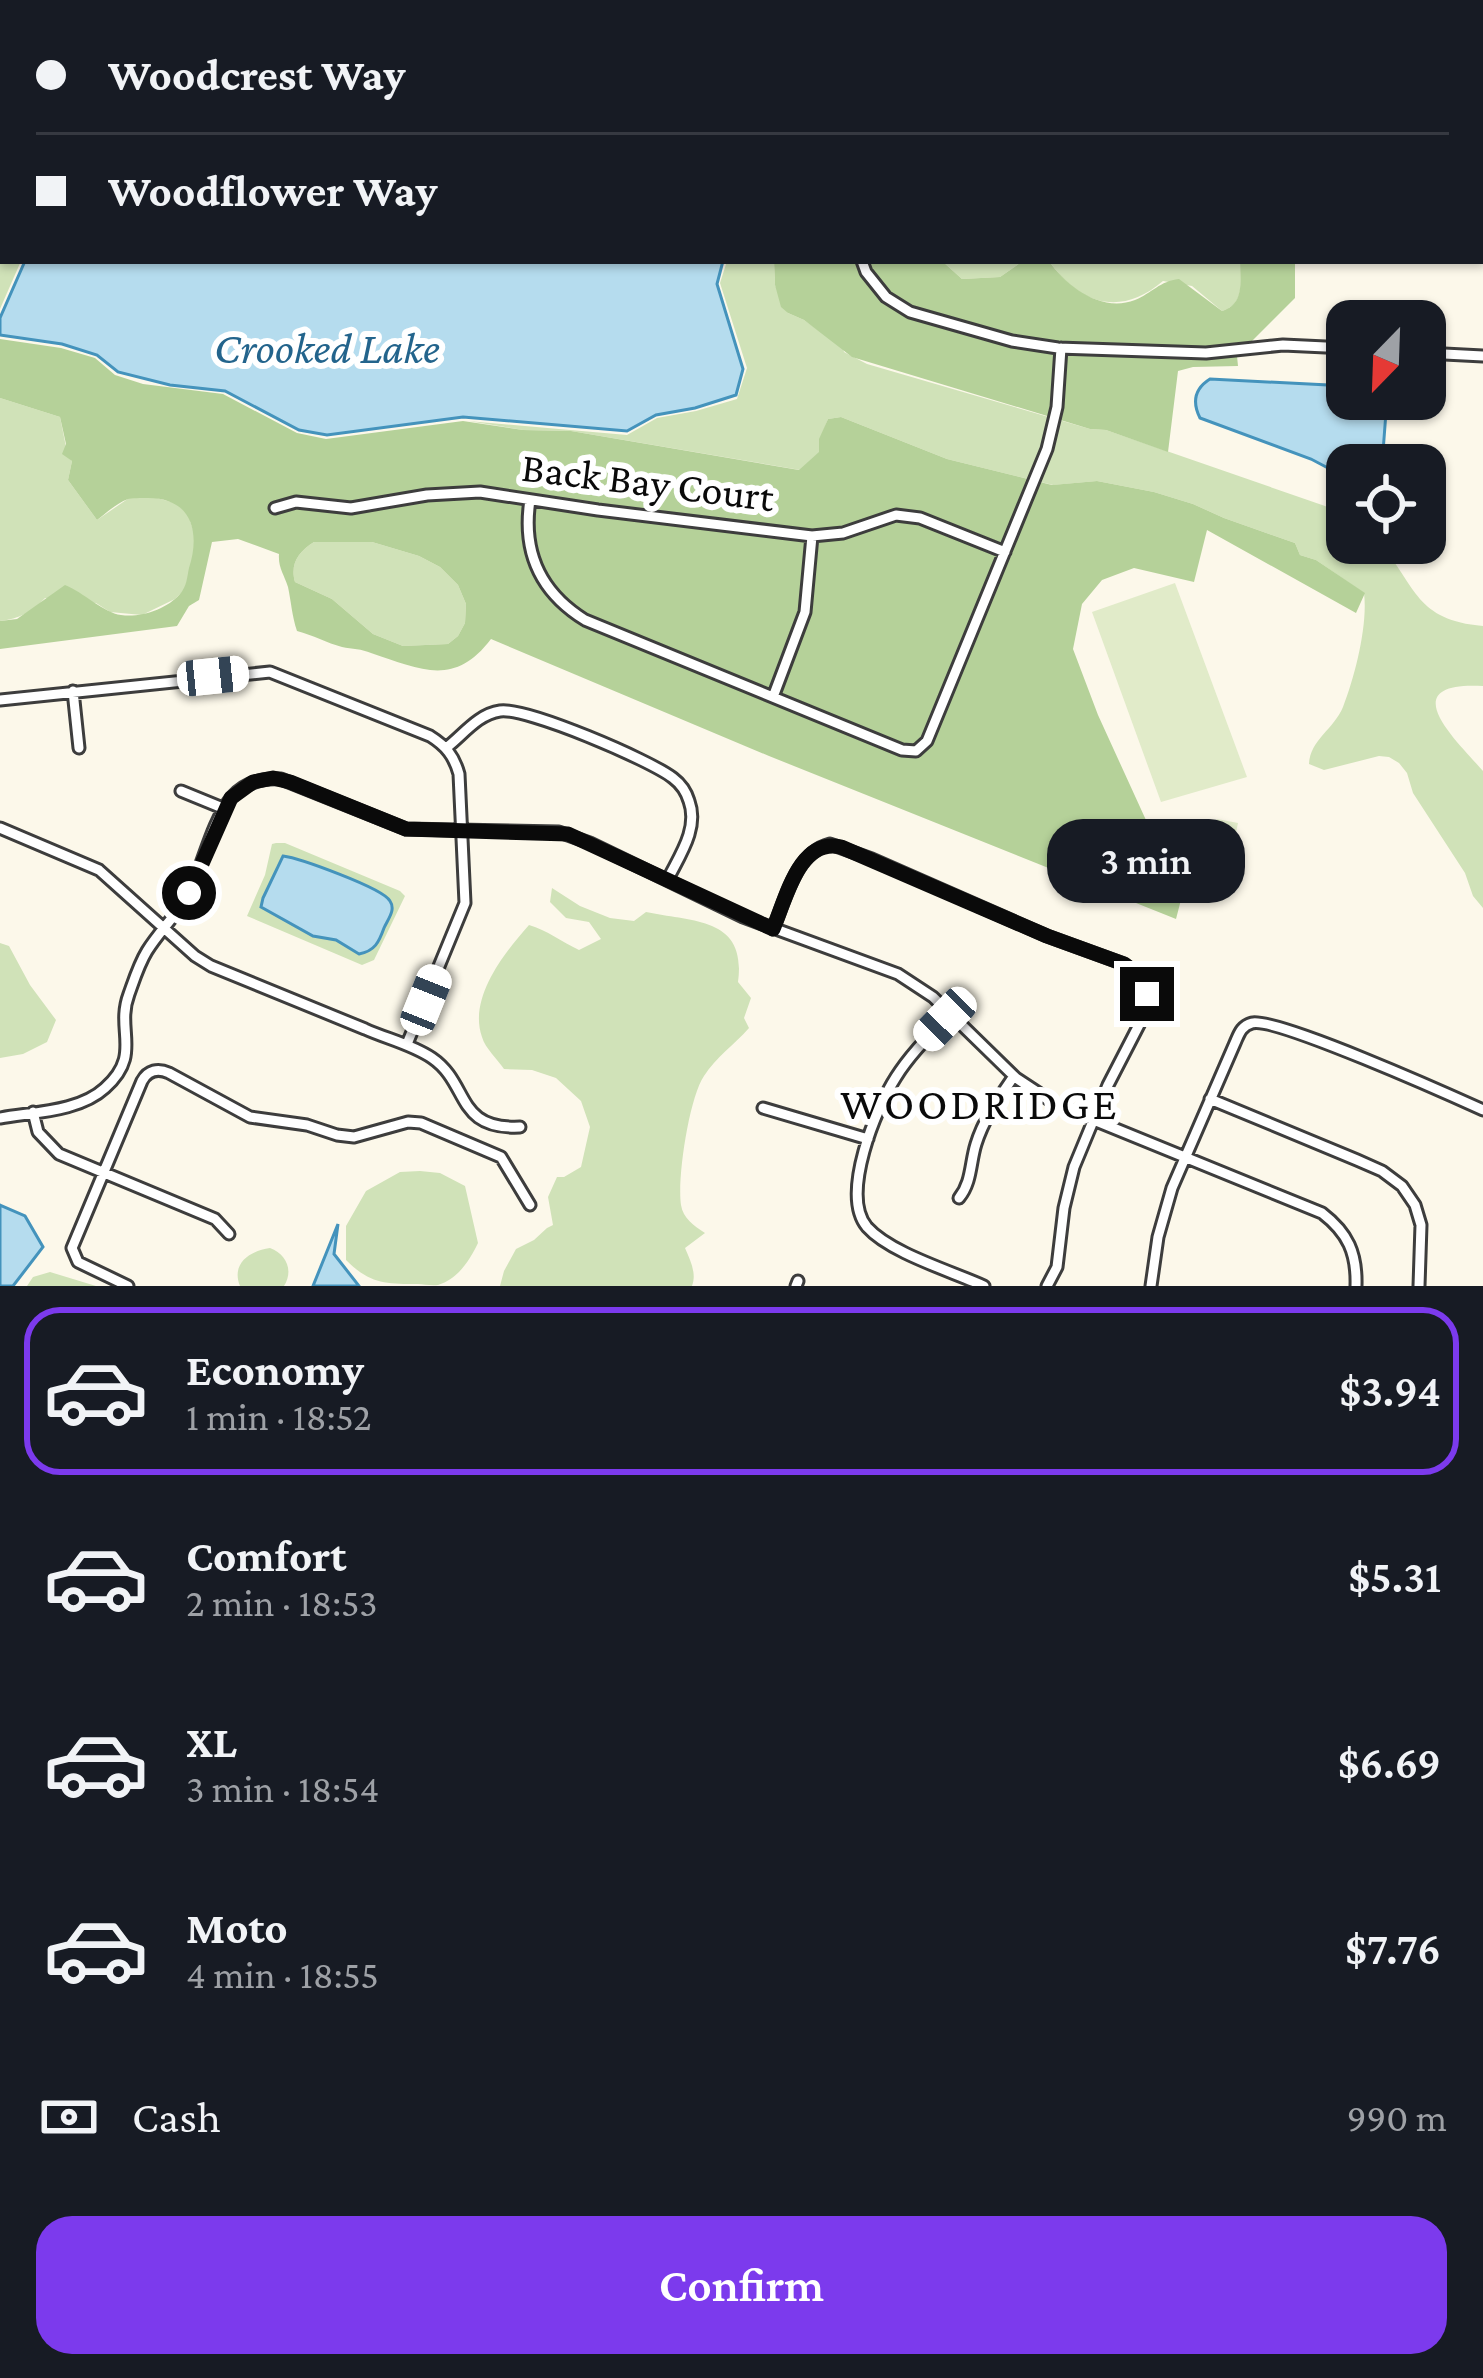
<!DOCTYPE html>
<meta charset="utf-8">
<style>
body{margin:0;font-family:"Crimson Pro",serif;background:#20242c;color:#f1f3f6;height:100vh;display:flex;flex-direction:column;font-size:45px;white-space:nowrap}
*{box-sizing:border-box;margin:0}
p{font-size:39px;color:#9ea1a6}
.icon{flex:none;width:66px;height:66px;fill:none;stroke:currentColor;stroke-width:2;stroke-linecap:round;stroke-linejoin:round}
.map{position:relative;height:1286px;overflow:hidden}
.side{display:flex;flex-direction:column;background:#171b24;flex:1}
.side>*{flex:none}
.banner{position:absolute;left:0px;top:0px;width:1485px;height:264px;box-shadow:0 3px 9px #0004;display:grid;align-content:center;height:264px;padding:0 36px;background:#171b24}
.needle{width:78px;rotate:203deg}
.fabs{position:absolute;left:1326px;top:300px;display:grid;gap:24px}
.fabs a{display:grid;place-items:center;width:120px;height:120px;border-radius:24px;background:#171b24;box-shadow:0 3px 9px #0004;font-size:60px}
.end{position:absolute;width:54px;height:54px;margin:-27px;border:15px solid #0a0a0a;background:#fff;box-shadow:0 0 0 6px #fff}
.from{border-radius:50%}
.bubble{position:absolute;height:84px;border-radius:36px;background:#171b24;box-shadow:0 3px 9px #0004;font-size:39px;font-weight:600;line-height:84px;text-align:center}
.car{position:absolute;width:36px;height:72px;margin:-36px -18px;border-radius:15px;box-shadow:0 0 9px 3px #0007;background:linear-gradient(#fff 24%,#345 0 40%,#fff 0 76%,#345 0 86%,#fff 0)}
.banner b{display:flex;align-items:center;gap:42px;height:114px;font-size:45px}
.banner b+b{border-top:3px solid #363941}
.banner i{width:30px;height:30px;background:#f1f3f6}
ul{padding:21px 0 0;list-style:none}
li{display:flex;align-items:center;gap:36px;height:168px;margin:0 24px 18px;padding:0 12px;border:6px solid transparent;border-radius:36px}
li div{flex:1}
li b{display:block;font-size:45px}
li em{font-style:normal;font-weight:600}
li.active{border-color:#7c3aed}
li>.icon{width:108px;height:108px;stroke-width:1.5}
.pay{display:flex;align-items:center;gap:30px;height:132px;padding:0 36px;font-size:45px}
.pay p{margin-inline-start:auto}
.cta{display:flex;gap:24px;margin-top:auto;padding:24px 36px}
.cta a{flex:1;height:138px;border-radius:36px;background:#7c3aed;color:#fff;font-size:48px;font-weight:600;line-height:138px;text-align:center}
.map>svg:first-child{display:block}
.green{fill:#d0e2b8;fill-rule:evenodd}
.forest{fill:#b5d199;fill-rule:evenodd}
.pitch{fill:#e1ebc9}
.water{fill:#b5dcee;stroke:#4493bc;stroke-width:3}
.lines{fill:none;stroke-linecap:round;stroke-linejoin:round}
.minor-casing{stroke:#3d3d3d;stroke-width:15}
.minor{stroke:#fff;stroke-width:9}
.route{stroke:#0a0a0a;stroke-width:15}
.labels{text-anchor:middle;stroke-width:12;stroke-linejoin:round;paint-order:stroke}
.street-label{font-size:42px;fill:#0a0a0a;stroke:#fff}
.water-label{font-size:45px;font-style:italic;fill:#23648c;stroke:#fff}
.neighbourhood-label{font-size:45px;letter-spacing:3px;fill:#0a0a0a;stroke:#fff}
</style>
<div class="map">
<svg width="1483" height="1286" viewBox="0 0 1483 1286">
<rect width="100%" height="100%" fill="#fcf8ea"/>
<path class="green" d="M0,0H224L223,3H3V261H21L0,309Z
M1304,0H1483V52L1482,3H1304Z
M727,261H774L775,285L788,313L804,320L843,348L844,352L867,364L1090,429L1106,430L1325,506L1347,517V543H1380C1417,588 1416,620 1483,626V686C1391,681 1457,741 1483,771V908L1473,896L1465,873L1413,793L1407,773L1399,763L1389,757L1379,756L1324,770L1309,764C1310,740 1334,729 1343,707C1355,676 1368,625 1364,593L1316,560L1300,555L1295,543L1224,518L1193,504L1154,492L1097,481L1053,485L947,459L841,417L828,419L820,439V452L800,470L571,431L523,430L468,421L627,435L657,418L696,411L737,399L747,368L720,283Z
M942,261H1023L1000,277L962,279Z
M1049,261H1240C1240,281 1246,304 1222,311L1192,286L1163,281C1121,317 1080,305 1049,261Z
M0,398L60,417L68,457L72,461L68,480L97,520L129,498H157L175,503L188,514L194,533V554L185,589L175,599L142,615L110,612L96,603L45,598C32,612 19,619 0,621Z
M314,542H372L419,556L440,567L458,585L466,604L465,623L458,636L448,644L403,646L373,634L332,599L295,582C290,564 298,552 314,542Z
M276,843H285L400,891L405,896L374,960L362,965L247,916L265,875L272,844ZM299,859L359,882L370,952L359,954L336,940L313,935L270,913L263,898L275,875L277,865Z
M552,888L580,906L610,918L634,921L646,912C693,922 747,917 738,982L751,998L744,1018L749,1028C734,1045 716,1057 704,1076C689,1098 677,1179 681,1205C683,1218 694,1226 705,1233L685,1248C690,1260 697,1273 692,1286H500L504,1271L516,1249L534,1240L547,1228L553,1225L548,1197L557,1177H564L581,1167L590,1127L581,1101L556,1078L532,1070L504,1069C498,1060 485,1048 482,1037C468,998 505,952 529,925C547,930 562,942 579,950L601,939L589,922L566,918L550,902Z
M0,943L9,946L30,985L56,1020L47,1042L23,1054L0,1058Z
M420,1171L440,1173L465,1186L478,1243C470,1260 458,1279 438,1285C431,1286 424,1284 418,1284C385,1284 370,1284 346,1260V1226L366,1191L400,1172Z
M270,1248C286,1254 294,1270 284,1286H240C231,1264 249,1251 270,1248Z
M50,1272L96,1286H27L33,1277Z"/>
<path class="forest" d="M224,0H650V3H223Z
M774,261H942L962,279L1000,277L1023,261H1049C1067,287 1102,313 1135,300C1152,293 1160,281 1179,279L1222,311C1245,304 1240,281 1240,261H1295V298L1237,356L1238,366L1193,367L1178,371L1168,452L1106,430L1090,429L852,357L804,320L788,313L781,307L775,285Z
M0,339L61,348L95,358L115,375L143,384L223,394L297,433L326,439L463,421L523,430L571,431L799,470L819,452V439L828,419L841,417L947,459L1052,485L1097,481L1154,492L1193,504L1224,518L1295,543L1300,555L1316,560L1365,593L1356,613L1207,530L1194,582L1134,568L1102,580L1082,604L1073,649L1098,715L1161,853L1190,865L1176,919L769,756L491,639C454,688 420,669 371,653C362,649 352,649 342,647C327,643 313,635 297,631C292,616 291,601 288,587C284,574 278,568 279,554L238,539L212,542L199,600L189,606L177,626L0,649V621L17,619L65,585C83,592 104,613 121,615C141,618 167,609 180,594C187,586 187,577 189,568C201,531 191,497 146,498C143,498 130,498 128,499C117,503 106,513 97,520L68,480L72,461L62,454L66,444L60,417L0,398ZM314,542H372L419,556L440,567L458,585L466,604L465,623L458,636L448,644L403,646L373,634L332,599L295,582C290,564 298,552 314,542Z"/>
<path class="pitch" d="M1175,583L1247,777L1161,802L1092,612Z
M1217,819L1238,823L1231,856L1210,851Z"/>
<path class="water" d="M25,261H723L717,284L743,369L736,395L695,408L656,415L627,431L463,417L327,435L299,430L225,391L170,385L118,372L97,355L62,344L0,335V318Z
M1210,379L1347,386V399H1387L1382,465H1347V478L1311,459L1200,418C1192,402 1194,389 1210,379Z
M283,856C299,858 383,888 390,901C396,910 388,919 384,928C379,942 375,951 359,954L336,940L313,936L261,907L263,898Z
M0,1205L25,1216L43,1247L13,1286H0Z
M338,1224L334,1254L359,1286H313Z"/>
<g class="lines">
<g class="minor-casing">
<path id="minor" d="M850,0V3
M1110,3L1112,0
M862,261L866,272L886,297L910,312L1012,341L1058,348L1206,353L1283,345L1347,348
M1425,353L1483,356
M530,500C522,552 540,592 585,620L902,750L916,751L927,741L1047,449L1057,407L1061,348
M275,508L296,502L351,508L427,495L480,492L598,510L812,536L843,533L896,515L920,518L1005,552
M73,691L79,748
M773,697L805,612L812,536
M0,700L270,672L430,736C446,746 454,756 459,774L465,903L407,1044
M446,748C463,735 478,714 500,711C526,707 650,760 673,778C681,784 686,791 689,801C699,828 680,855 668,879
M181,791L225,809
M0,828L99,870L195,956L211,966C262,987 313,1008 365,1029C387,1039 411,1044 432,1058C470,1084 455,1130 520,1127
M773,929C786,899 795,853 830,844L872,859L1047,936L1124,964L1143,979L1147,994L1140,1023L1108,1085L1074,1167L1064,1208L1057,1267L1047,1286
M951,1013C932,1033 911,1053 896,1077C876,1108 840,1195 867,1227C890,1253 951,1271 984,1286
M1210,1099L1357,1160L1382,1171L1402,1186L1415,1205L1421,1225L1419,1286
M763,1108L868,1139
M33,1112L38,1132L59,1154L215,1219L229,1234
M0,1118C33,1112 79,1112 105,1088C143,1054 115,1031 129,994C134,980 139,964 147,951C160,930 179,913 190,891C204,862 211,824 231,798C244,783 262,778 281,779L406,829L559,832L590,843L743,917L898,974L933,997L1016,1078L1057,1105L1322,1213C1348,1233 1357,1253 1356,1286
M959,1198C972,1182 970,1163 976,1144C984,1118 999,1098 1014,1076
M128,1286L78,1262L72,1248L142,1081C148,1070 158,1068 169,1073L250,1117L307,1125L337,1135L354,1137L408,1122L421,1123L501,1157L530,1205
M796,1286L798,1281
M1151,1286L1158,1237L1172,1188L1235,1043C1239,1034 1241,1026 1252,1023C1276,1017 1450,1095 1483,1110"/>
</g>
<use href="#minor" class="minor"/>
</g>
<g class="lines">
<path class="route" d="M189,893L231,798L253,782L273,778L290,782L406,829L568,834L773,929C786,899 799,837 841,847L1047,936L1124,964L1139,975L1147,994"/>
</g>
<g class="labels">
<g class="street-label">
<text transform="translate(648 481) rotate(7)" y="15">Back Bay Court</text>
</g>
<g class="water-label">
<text x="327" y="363">Crooked Lake</text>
</g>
<g class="neighbourhood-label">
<text x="980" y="1119">WOODRIDGE</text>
</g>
</g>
</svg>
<div class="fabs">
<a><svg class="needle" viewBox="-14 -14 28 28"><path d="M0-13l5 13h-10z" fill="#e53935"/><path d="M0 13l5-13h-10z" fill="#9ea1a6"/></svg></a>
<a><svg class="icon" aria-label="locate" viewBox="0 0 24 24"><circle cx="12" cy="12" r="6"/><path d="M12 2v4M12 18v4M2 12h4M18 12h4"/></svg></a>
</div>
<i class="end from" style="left:189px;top:893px"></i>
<i class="end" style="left:1147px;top:994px"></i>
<div class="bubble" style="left:1047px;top:819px;width:198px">3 min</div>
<i class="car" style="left:213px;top:676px;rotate:84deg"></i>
<i class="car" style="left:426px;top:1000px;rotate:22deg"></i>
<i class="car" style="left:945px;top:1019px;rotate:224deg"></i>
<div class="banner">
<b><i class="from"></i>Woodcrest Way</b>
<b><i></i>Woodflower Way</b>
</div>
</div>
<section class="side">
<ul>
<li class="active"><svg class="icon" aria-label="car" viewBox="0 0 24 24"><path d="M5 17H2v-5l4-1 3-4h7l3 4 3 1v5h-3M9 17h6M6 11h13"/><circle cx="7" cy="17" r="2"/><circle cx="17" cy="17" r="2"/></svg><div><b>Economy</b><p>1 min · 18:52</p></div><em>$3.94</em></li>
<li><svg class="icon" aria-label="car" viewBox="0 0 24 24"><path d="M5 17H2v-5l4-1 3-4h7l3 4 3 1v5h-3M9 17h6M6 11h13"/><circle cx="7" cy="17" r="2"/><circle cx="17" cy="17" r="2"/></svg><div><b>Comfort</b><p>2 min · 18:53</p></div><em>$5.31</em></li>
<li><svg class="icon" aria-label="car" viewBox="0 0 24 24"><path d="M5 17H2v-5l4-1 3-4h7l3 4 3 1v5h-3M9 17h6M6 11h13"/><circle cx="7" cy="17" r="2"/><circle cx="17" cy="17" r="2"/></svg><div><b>XL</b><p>3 min · 18:54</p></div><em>$6.69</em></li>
<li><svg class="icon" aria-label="car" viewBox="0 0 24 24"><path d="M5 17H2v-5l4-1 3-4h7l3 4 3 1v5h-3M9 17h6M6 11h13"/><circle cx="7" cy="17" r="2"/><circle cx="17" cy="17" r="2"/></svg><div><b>Moto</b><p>4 min · 18:55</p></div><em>$7.76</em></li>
</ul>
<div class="pay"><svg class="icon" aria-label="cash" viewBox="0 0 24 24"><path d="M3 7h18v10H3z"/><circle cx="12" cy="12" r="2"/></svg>Cash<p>990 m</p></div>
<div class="cta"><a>Confirm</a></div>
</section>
